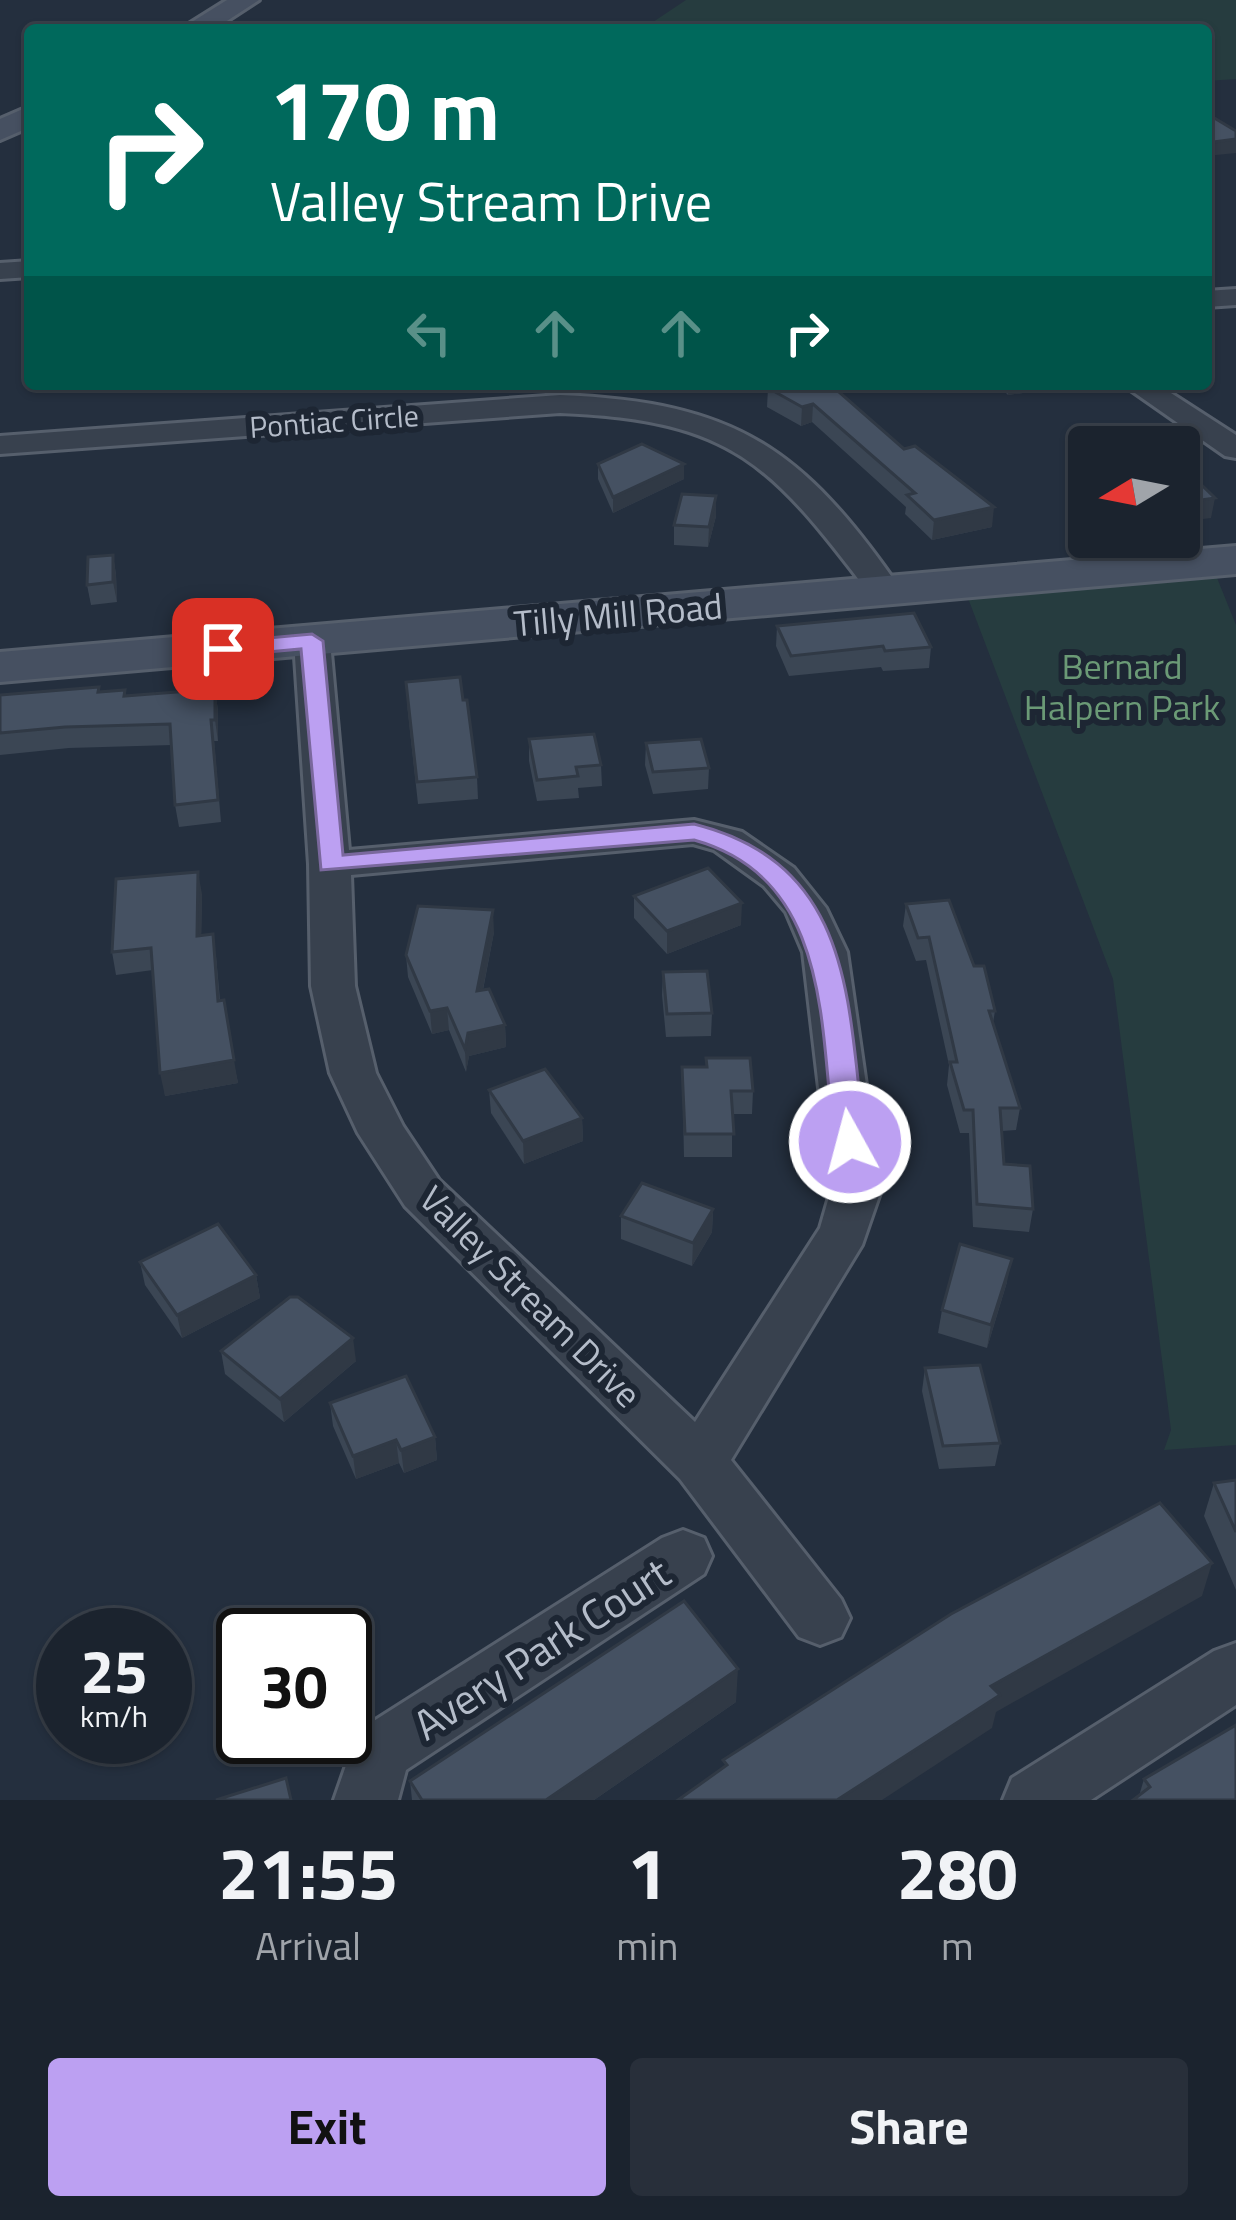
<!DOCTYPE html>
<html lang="en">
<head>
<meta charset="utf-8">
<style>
	body { margin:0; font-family:"Titillium Web",sans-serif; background:#282f3a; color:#f1f3f6; height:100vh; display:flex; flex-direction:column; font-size:45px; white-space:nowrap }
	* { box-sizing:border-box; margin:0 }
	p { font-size:39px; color:#a0a4aa }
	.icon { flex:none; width:66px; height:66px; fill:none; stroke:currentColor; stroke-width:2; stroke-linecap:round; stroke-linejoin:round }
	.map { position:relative; height:1800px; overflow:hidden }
	.details { display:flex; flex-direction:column; background:#1b232e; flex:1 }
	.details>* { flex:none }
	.banner { position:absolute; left:24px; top:24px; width:1188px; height:366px; border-radius:12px; box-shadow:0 3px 9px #0004,0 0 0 3px #39404a; background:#00695c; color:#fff; overflow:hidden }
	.needle { width:78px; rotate:260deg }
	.fabs { position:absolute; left:1068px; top:426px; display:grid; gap:24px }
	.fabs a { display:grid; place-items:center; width:132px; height:132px; border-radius:12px; background:#1b232e; box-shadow:0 3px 9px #0004,0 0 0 3px #39404a; font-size:60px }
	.speed { position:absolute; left:36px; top:1608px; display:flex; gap:24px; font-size:60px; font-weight:700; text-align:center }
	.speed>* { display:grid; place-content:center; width:156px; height:156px; border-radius:50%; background:#1b232e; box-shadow:0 3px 9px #0004,0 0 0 3px #39404a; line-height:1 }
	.speed small { font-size:30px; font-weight:400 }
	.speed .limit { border:6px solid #111; border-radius:18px; background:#fff; color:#111 }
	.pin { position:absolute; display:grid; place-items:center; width:102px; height:102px; color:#fff; margin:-51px; border-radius:24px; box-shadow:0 6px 18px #0006 }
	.me { position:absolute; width:132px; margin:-66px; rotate:353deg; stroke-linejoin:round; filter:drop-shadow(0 0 9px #0008) }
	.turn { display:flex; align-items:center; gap:42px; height:252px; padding:0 48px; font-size:54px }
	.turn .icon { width:156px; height:156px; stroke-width:2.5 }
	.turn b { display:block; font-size:84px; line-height:102px }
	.lanes { display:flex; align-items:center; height:114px; padding:0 48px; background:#0003; justify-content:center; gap:60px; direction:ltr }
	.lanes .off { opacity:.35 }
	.eta { display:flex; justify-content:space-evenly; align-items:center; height:204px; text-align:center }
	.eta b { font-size:72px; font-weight:700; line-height:84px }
	.button { display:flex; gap:24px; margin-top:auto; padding:24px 48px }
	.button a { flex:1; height:138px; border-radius:12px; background:#bca0f2; color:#111; font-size:48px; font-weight:700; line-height:138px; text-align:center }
	.button a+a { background:#282f3a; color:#f1f3f6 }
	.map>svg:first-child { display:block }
	.green { fill:#263c3f }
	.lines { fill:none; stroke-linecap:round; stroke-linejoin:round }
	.street-casing { stroke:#565f6c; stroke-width:6 }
	.secondary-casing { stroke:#565f6c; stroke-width:6 }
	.street { fill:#38414e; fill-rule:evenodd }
	.secondary { fill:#465061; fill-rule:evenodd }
	.wall { fill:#3b4654 }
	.shaded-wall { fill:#303945 }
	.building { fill:#455162; stroke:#303945; stroke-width:3 }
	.route { fill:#bca0f2; stroke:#7a689d; stroke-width:3 }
	.labels { text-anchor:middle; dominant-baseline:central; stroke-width:12; stroke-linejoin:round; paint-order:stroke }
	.far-street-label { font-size:30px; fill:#b4bcc9; stroke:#1d2633 }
	.street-label { font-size:36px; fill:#b4bcc9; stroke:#1d2633 }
	.park-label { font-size:36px; fill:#6b9a76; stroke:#1d2633 }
	.near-street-label { font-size:42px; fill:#b4bcc9; stroke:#1d2633 }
</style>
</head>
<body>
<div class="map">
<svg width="1236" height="1800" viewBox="0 0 1236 1800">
	<rect width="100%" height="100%" fill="#242f3e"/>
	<g class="green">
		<polygon points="686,0 1236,0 1236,79 1206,81 1206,30 641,30"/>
		<polygon points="1211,563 1236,625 1236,1445 1164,1450 1171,1430 1113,979 963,585"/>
	</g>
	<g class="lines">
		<defs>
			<g id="street">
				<polygon points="30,261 30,277 0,279 0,263"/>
				<polygon points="1236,289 1236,305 1206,307 1206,291"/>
				<polygon points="1122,384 1157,384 1236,435 1236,458 1225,456"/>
				<path d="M560,395C735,402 802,447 901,590L896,597H872C771,464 734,420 560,413L0,454V436Z"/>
				<path d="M312,631L325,634L330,642L349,850L694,820L742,832L794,868L826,908L847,952L881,1190L862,1245L731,1460L841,1599L850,1618L841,1637L820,1645L799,1637L680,1479L405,1206L358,1133L330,1073L311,986L309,864L294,642L299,634ZM693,844L714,850L764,886L786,912L803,952L831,1190L820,1228L695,1422L439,1180L403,1126L376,1073L355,986L351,875Z"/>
				<polygon points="683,1530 704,1538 712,1556 704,1574 406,1770 398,1800 334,1800 358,1731 662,1538"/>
				<polygon points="1236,1643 1236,1705 1091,1800 1003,1800 1012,1778 1214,1651"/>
			</g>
			<g id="secondary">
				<polygon points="227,0 259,0 213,30 179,30"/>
				<polygon points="30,106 30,127 0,140 0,119"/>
				<polygon points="1236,546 1236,574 0,682 0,652"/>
			</g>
		</defs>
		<use href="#street" class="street-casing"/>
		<use href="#secondary" class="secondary-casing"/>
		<use href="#street" class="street"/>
		<use href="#secondary" class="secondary"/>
	</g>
	<g class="wall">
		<polygon points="830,384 992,527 932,540 905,514 906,507 812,422 801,426 767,407 768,388"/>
		<polygon points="997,384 1065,384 1065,387 1008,395"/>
		<polygon points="598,464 684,464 684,479 613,513 598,479"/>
		<polygon points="716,516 708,547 674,545 674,525"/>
		<polygon points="113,555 116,575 117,602 91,605 87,585"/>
		<polygon points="777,626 931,647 929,668 883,671 881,667 789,676 776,646"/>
		<polygon points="215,689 218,711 218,741 214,741 221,822 179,827 175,805 172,745 69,748 0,755 0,695 125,690 126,696"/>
		<polygon points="407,703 477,777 478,799 418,804"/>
		<polygon points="529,739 601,765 602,786 578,788 579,798 537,801 529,761"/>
		<polygon points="646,743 709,768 708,789 653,794 645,765"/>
		<polygon points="202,894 201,935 216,956 220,1000 238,1083 165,1096 153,970 116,975 112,952"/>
		<polygon points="634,896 741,925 667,954 634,918"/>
		<polygon points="906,904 974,966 995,1011 993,1023 1020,1108 1016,1130 1002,1131 1004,1164 1033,1209 1029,1232 973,1227 969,1133 960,1133 947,1085 949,1065 926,960 916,961 903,926"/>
		<polygon points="494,932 483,990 505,1025 506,1047 469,1056 466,1072 449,1030 432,1034 408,977 406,955"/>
		<polygon points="663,972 712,1013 711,1036 666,1037 662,995"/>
		<polygon points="682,1067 706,1067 753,1091 752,1114 732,1114 732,1157 684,1157"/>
		<polygon points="489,1090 582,1118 583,1141 524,1164 491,1113"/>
		<polygon points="713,1209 712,1232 692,1266 621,1239 621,1216"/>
		<polygon points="140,1262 256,1275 260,1298 182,1338 145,1285"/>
		<polygon points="1007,1282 987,1348 938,1333 942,1310"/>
		<polygon points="221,1351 356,1361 284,1422 225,1374"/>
		<polygon points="925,1368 1000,1443 995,1466 939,1469 922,1391"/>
		<polygon points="330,1403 435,1437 437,1460 404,1473 399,1463 356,1479 333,1426"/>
		<polygon points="1236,1480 1236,1590 1204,1516 1214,1483"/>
		<polygon points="736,1702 594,1800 412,1800 410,1781"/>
		<polygon points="1236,1725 1139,1796 1144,1779"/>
	</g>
	<g class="shaded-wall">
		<polygon points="1236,139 1236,153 1206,156 1206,143"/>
		<polygon points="1009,384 1065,384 1065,387 1008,395"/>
		<polygon points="813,404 812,422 801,426 802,407"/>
		<polygon points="684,464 684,479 613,513 613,497"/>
		<polygon points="716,496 716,516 708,547 709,527"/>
		<polygon points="1215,498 1211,518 1179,522 1181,503"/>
		<polygon points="994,507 992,527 932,540 934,520"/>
		<polygon points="113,555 116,575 117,602 113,582"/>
		<polygon points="215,689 218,711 218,741 215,720"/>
		<polygon points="198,872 202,894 201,958 197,936"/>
		<polygon points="742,903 741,925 667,954 667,931"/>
		<polygon points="493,910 494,932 478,1014 477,991"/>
		<polygon points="447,1008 449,1030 432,1034 430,1011"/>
		<polygon points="505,1025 506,1047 469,1056 466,1072 465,1049 468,1033"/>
		<polygon points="234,1060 238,1083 165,1096 160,1073"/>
		<polygon points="582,1118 583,1141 524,1164 523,1141"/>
		<polygon points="713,1209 712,1232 692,1266 693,1243"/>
		<polygon points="1012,1259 1007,1282 987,1348 991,1325"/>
		<polygon points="256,1275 260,1298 182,1338 177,1315"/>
		<polygon points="353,1338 356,1361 284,1422 280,1399"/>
		<polygon points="435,1437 437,1460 404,1473 401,1450"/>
		<polygon points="396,1440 399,1463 356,1479 353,1456"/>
		<polygon points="1212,1563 1202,1596 996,1712 992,1728 882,1800 837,1800 991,1686"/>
		<polygon points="738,1669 736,1702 594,1800 546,1800"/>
	</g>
	<g class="building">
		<polygon points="1206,113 1236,131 1236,139 1206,143"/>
		<polygon points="781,384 830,384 904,449 915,446 994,507 934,520 907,495 915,493 813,404 802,407 768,388"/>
		<polygon points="642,444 684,464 613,497 598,464"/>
		<polygon points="1179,463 1215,498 1181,503 1179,500"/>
		<polygon points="682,494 716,496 709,527 674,525"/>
		<polygon points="113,555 113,582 87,585 88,557"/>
		<polygon points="914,613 931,647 885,651 883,646 791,656 777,626"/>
		<polygon points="460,677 463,700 467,700 477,777 417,782 406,682"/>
		<polygon points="99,687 98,692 125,690 124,696 215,689 215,720 211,720 218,800 175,805 170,724 65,727 0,733 0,695"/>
		<polygon points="594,734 601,765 576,767 578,776 537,780 529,739"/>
		<polygon points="701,739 709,768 653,772 646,743"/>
		<polygon points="708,868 742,903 667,931 634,896"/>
		<polygon points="198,872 197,936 213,934 218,1001 224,1000 234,1060 160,1073 151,948 112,952 116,879"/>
		<polygon points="949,900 974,966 984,966 995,1011 989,1011 1020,1108 1000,1108 1004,1164 1030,1166 1033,1209 977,1204 973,1110 964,1110 950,1062 957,1062 929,937 918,938 906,904"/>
		<polygon points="418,906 493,910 477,991 489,989 505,1025 468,1033 465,1049 447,1008 430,1011 406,955"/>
		<polygon points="707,971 712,1013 667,1014 663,972"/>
		<polygon points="706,1058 750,1058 753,1091 731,1091 734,1134 685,1134 682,1067 707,1067"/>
		<polygon points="545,1069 582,1118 523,1141 489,1090"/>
		<polygon points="642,1183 713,1209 693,1243 621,1216"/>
		<polygon points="218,1224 256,1275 177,1315 140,1262"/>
		<polygon points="960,1244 1012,1259 991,1325 942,1310"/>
		<polygon points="290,1297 298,1297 353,1338 280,1399 221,1351"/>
		<polygon points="980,1365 1000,1443 943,1446 925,1368"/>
		<polygon points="406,1376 435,1437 401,1450 396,1440 353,1456 330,1403"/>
		<polygon points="1236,1480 1236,1532 1214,1483"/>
		<polygon points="1160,1503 1212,1563 991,1686 1000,1695 837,1800 678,1800 727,1765 723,1760 951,1614"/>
		<polygon points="684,1601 738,1669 546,1800 422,1800 410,1781"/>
		<polygon points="1236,1725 1236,1800 1133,1800 1150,1787 1144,1779"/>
		<polygon points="286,1778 291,1800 216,1800"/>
	</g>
	<path class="route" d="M312,634L323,641L343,855L694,824C857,865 847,1006 865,1142L861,1150H839L834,1142C820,1027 831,878 694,840L321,870L301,649L223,656L211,649L223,642Z"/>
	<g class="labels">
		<g class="far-street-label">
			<text transform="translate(334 421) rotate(-4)">Pontiac Circle</text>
		</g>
		<g class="street-label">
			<text transform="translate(618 614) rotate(-5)">Tilly Mill Road</text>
			<text transform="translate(531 1296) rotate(45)">Valley Stream Drive</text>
		</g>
		<g class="park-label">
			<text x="1122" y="665">Bernard<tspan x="1122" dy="41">Halpern Park</tspan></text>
		</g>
		<g class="near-street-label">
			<text transform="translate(541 1648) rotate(-33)">Avery Park Court</text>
		</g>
	</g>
</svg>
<div class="fabs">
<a><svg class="needle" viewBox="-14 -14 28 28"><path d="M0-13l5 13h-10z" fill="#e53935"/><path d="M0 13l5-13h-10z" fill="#a0a4aa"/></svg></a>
</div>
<div class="speed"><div>25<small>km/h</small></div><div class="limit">30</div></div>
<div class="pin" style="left:223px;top:649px;background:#d93025"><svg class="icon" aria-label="arrive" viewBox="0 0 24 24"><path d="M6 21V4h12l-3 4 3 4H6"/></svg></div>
<svg class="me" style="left:850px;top:1142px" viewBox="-20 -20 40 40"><circle r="17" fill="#bca0f2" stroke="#fff" stroke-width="3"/><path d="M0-11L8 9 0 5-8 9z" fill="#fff"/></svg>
<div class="banner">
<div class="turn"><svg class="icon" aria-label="right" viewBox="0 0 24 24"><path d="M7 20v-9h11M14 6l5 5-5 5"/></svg><div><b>170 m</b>Valley Stream Drive</div></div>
<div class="lanes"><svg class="icon off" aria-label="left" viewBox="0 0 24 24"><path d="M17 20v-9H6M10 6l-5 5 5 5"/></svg><svg class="icon off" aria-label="ahead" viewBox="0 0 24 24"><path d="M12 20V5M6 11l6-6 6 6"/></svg><svg class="icon off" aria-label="ahead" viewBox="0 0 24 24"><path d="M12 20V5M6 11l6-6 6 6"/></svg><svg class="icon" aria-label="right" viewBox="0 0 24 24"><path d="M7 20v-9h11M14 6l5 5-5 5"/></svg></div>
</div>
</div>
<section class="details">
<div class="eta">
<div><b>21:55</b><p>Arrival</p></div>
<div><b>1</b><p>min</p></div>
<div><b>280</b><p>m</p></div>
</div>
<div class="button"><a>Exit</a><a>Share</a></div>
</section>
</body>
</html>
